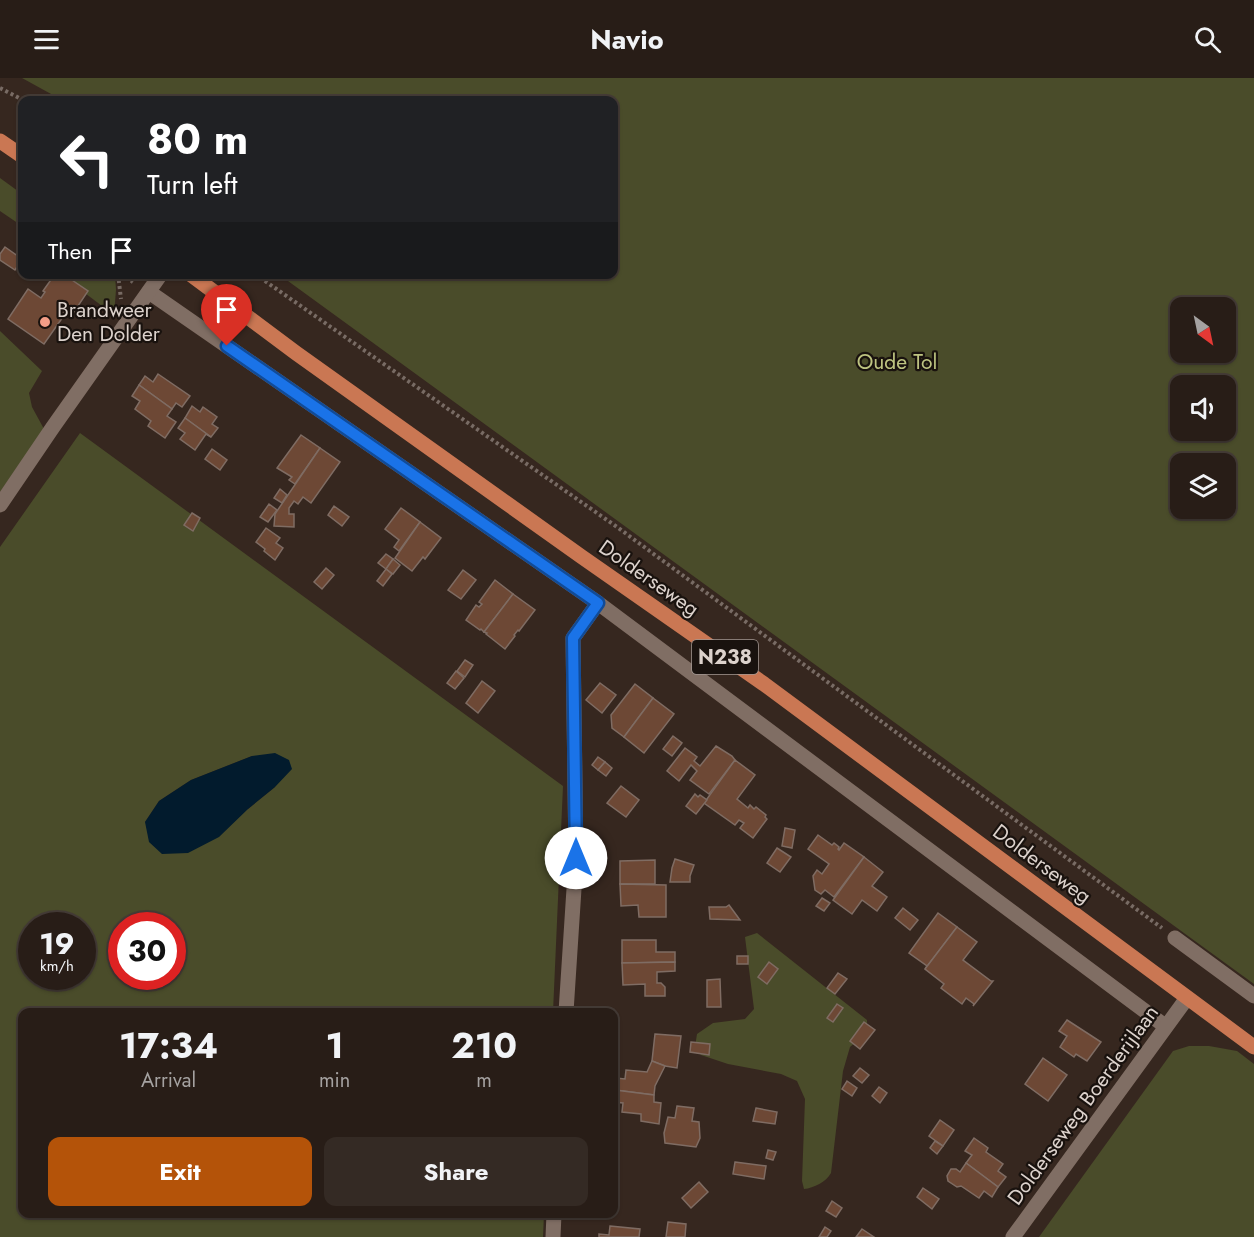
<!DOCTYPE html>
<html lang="en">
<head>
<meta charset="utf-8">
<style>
	body { margin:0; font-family:Jost,sans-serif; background:#342a24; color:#f1f3f6; height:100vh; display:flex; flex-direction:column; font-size:22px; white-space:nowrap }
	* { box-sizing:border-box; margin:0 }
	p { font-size:20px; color:#a5a2a1 }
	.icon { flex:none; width:33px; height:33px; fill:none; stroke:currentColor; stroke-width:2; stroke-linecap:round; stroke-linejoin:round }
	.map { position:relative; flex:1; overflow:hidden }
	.details { position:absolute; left:18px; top:930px; width:600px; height:210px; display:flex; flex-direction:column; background:#281d17; border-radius:12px; box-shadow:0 2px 4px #0004,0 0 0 2px #443b36 }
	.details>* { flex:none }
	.banner { position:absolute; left:18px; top:18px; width:600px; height:183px; border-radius:12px; box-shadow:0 2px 4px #0004,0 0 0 2px #443b36; background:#202124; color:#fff; overflow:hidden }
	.needle { width:39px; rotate:147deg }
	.tools { position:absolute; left:1170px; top:219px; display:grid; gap:12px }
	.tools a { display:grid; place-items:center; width:66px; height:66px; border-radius:12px; background:#281d17; box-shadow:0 2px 4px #0004,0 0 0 2px #443b36; font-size:30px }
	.speed { position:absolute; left:18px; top:834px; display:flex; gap:12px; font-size:30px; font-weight:700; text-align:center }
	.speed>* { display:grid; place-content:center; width:78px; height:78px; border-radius:50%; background:#281d17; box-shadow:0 2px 4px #0004,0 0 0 2px #443b36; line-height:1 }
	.speed small { font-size:15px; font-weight:400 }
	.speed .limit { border:9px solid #d22; background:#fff; color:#111 }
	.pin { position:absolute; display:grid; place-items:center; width:51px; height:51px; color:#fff; margin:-62px -26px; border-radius:50% 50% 50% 0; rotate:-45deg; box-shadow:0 0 6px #0007 }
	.pin .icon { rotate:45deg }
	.me { position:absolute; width:66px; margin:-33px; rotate:0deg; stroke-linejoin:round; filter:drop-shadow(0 0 4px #0008) }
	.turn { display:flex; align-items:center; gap:21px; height:126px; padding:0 30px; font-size:27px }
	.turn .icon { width:78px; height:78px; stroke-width:2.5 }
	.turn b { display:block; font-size:42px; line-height:51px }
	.then { display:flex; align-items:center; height:57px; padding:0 30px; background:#0003; gap:12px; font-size:22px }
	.eta { display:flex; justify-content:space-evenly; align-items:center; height:102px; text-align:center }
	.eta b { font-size:36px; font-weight:700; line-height:42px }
	.button { display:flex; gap:12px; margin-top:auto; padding:12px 30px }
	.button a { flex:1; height:69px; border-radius:12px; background:#b45309; color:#fff; font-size:24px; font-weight:700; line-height:69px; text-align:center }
	.button a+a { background:#342a24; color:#f1f3f6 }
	header { display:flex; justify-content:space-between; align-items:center; height:78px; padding:0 30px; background:#281d17; font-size:27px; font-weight:700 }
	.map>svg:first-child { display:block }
	.green { fill:#4a4c2a; fill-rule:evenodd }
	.water { fill:#021b2d }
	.building { fill:#6d4835; stroke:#7f6c63; stroke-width:1.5 }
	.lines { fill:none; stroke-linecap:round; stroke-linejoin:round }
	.path { stroke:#786b64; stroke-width:4; stroke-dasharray:3 3; stroke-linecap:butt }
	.minor { stroke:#806e64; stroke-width:15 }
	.major { stroke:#ca7753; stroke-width:15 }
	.route-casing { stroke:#114b97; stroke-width:15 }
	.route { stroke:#1a73e8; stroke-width:10 }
	.poi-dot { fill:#f49e87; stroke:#19120e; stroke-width:2 }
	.labels { text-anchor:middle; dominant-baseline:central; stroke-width:4.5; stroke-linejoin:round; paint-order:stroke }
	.shield { fill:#19120e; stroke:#a29893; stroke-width:1.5 }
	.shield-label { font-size:20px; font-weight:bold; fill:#dcd2cc }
	.poi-label { font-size:21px; fill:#dcd2cc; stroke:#19120e; text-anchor:start }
	.park-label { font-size:21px; fill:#bec481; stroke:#19120e }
	.street-label { font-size:21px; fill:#dcd2cc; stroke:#19120e }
</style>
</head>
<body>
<header><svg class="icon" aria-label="menu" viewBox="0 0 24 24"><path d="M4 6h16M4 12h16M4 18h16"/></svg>Navio<svg class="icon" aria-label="search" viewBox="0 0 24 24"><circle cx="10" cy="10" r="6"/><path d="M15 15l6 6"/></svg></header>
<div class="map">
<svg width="1254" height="1159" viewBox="0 0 1254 1159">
	<rect width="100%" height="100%" fill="#36271f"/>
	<g class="green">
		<path d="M22,0H1254V906L288,203L281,197L614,196V22H62ZM1180,230H1226V274H1180ZM1180,308H1226V352H1180ZM1180,386H1226V430H1180Z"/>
		<polygon points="0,100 22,116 22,148 0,133"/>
		<polygon points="61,197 115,197 116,212 114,237"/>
		<polygon points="0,253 42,293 29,315 32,329 44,351 0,414"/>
		<path d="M80,355L563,708L553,934H22V1136H544L543,1159H0V469ZM252,678L275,709L248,731L145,744L159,723L191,702ZM32,848H82V898H32ZM122,848H172V898H122Z"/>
		<path d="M757,855L867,942V954L850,969L843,993L831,1095C826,1104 814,1110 804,1111L802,1103L805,1021L797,1003L781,996L728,986L701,977L695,969L697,956L713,945L745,941L754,931L745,859Z"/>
		<polygon points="1189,968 1209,968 1237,973 1254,986 1254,1159 1039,1159 1173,973"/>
	</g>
	<polygon class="water" points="275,675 289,682 292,691 275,709 248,731 219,759 188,775 162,776 149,764 145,744 159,723 191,702 252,678"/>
	<g class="building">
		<polygon points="5,169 22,181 15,192 0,182 0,176"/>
		<polygon points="55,196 71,196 69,200 88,213 74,234 67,229 63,235 65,236 44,266 8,241 28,211 41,220 45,214 43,213"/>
		<polygon points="158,296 190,318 182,329 176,325 172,331 139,307 145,298 153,304"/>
		<polygon points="139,307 172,331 167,338 176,344 165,360 148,348 151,343 135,331 140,323 132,318"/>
		<polygon points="192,328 200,334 203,329 217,339 212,346 218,350 211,359 185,340"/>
		<polygon points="185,340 211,359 206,356 195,372 180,361 185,355 178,350"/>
		<polygon points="301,357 320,370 295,406 289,402 292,399 277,390"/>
		<polygon points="320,370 340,384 311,425 303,419 298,426 294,423 289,430 289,436 294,436 294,449 274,448 275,436"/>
		<polygon points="212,371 227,382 220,392 205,381"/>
		<polygon points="280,411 287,417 282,425 274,420"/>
		<polygon points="269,426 277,432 268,444 260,439"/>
		<polygon points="334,428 349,439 342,448 328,437"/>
		<polygon points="401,430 420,444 399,473 394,469 399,462 385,451"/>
		<polygon points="192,435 200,440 193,453 184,447"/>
		<polygon points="420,444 441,460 425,481 423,479 412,493 395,480"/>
		<polygon points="266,450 280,460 276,465 283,470 275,482 264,473 265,471 256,464"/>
		<polygon points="386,476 393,481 386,491 378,485"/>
		<polygon points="393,481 400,487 393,496 386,491"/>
		<polygon points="326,490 334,497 322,511 314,504"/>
		<polygon points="386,491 392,496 383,508 377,503"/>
		<polygon points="463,492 476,502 461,521 448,512"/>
		<polygon points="495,502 513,516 484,554 481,551 480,552 466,542 476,527 479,529 482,526 479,524"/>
		<polygon points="513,516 535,532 519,553 518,552 514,557 515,558 505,571 486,556 487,555 484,554"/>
		<polygon points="465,582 473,587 465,599 457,593"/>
		<polygon points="456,593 464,600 455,611 447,605"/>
		<polygon points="482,603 495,613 478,635 466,625"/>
		<polygon points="600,605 616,617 602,635 586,622"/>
		<polygon points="635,606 653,620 624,659 612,650 611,637"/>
		<polygon points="653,620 674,636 644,675 624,659"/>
		<polygon points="673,658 682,665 672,678 663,671"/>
		<polygon points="716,668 732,678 735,682 709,716 690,702 697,693 691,687 679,703 667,693 685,670 697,679 694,683 700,688"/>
		<polygon points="598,679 605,684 598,692 592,687"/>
		<polygon points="735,682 755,697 737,721 748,730 750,727 754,731 756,729 766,737 765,739 767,741 753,760 740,750 744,745 739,742 735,747 704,725"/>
		<polygon points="605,684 612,690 606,698 598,692"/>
		<polygon points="621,708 639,722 626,739 607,725"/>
		<polygon points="695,716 698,719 700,717 707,722 696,736 686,728"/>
		<polygon points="785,750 795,752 792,770 782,768"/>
		<polygon points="818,757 832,767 834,765 839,769 838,771 839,772 844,765 864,779 834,819 825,812 821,816 815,812 813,798 817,792 822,796 829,786 808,771"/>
		<polygon points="777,770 791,779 780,794 767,785"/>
		<polygon points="864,779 883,794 872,808 887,819 877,833 862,822 852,836 833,822"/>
		<polygon points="675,781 694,787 690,798 690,804 670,804 672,790"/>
		<polygon points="655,782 655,806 620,806 620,783"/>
		<polygon points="620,806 666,807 666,839 639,839 638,827 621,828"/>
		<polygon points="822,820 830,825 824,833 816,828"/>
		<polygon points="729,827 740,842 710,841 709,829 726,829"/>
		<polygon points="903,830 918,842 910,852 895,840"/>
		<polygon points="938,835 957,849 925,891 927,888 909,875"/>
		<polygon points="957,849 977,864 963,882 991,903 993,903 973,928 974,926 966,920 962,926 941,910 944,906 925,891"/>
		<polygon points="622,862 656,862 656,874 675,874 675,884 622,885"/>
		<rect x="737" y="878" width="11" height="8"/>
		<polygon points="675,884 675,893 657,894 657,905 661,905 665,909 665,918 645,918 645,906 623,907 622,885"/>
		<polygon points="769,884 778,891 767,906 758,899"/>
		<polygon points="838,895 847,901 835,916 827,910"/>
		<polygon points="720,901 721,929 707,929 707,902"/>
		<polygon points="837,926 843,930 833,944 827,940"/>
		<polygon points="1067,942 1101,964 1087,983 1076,976 1074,979 1060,969 1067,958 1059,953"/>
		<polygon points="864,944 875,952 860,971 850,963"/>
		<polygon points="655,956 681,958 677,990 665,988 652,983"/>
		<polygon points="691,964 710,966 709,977 690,974"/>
		<polygon points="1043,980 1067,997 1048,1023 1025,1006"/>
		<polygon points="652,983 665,988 655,1008 654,1017 615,1012 616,1000 625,1001 626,992 647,994"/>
		<polygon points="860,990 869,997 862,1005 853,998"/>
		<polygon points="847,1003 857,1010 852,1018 842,1011"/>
		<polygon points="879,1009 887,1015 880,1025 872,1018"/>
		<polygon points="615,1012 654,1017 654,1024 661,1025 659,1046 641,1043 641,1036 622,1034 623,1025 614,1024"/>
		<polygon points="677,1028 694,1030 692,1043 699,1044 700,1060 696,1069 665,1065 664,1055 668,1039 675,1040"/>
		<polygon points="756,1030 777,1034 775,1046 753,1043"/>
		<polygon points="940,1042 954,1052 943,1068 929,1058"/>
		<polygon points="974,1060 988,1070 986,1074 1003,1086 998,1093 1006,1099 998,1109 966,1085 972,1077 965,1073"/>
		<polygon points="935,1063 943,1068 937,1076 930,1070"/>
		<polygon points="768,1072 776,1074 773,1082 766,1080"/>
		<polygon points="735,1084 766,1088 764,1101 733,1096"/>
		<polygon points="966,1085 998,1109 992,1119 984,1113 979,1120 961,1108 957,1109 948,1103 947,1098 951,1091 956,1091 960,1094"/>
		<polygon points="699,1104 708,1114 691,1130 682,1120"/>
		<polygon points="923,1110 939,1121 932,1131 917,1119"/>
		<polygon points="832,1123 842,1130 836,1139 826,1133"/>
		<polygon points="668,1144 686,1146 685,1159 666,1159"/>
		<polygon points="610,1148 640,1151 639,1159 599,1159 599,1156 609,1157"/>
		<polygon points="825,1149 831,1153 827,1159 819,1159"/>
		<polygon points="862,1151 874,1159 856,1159"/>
	</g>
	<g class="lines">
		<g class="path">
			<polyline points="0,10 23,22"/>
			<polyline points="118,196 121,221"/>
			<polyline points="121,196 133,204"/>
			<polyline points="255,196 617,449 1162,850"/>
		</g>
		<g class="minor">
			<polyline points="149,214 598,525 1165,948"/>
			<polyline points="0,427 53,349 161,196"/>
			<polyline points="1175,860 1254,918"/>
			<polyline points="566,934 576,780 573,560 598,525"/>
			<polyline points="553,1159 554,1136"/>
			<polyline points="1013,1159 1187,920"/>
		</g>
		<g class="major">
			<polyline points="0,63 22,78"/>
			<polyline points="190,196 296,275 582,479 764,606 1254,969"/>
		</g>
	</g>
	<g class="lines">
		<defs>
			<polyline id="route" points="227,268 598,525 573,560 576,780"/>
		</defs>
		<use href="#route" class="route-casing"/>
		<use href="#route" class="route"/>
	</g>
	<circle class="poi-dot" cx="45" cy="244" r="6"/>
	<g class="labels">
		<rect class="shield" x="692" y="562" width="66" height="34" rx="4.5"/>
		<g class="shield-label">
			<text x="725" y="579">N238</text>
		</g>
		<g class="poi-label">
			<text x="57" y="232">Brandweer<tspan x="57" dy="24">Den Dolder</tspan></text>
		</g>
		<g class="park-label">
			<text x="897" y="284">Oude Tol</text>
		</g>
		<g class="street-label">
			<text transform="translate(649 500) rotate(35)">Dolderseweg</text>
			<text transform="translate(1042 786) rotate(37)">Dolderseweg</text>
			<text transform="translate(1083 1027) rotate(-54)">Dolderseweg Boerderijlaan</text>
		</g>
	</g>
</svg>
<div class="tools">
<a><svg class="needle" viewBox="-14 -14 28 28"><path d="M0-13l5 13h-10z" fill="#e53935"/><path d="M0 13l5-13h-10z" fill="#a5a2a1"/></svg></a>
<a><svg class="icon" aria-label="sound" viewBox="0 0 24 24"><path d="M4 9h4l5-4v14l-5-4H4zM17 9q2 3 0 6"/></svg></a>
<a><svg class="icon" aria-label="layers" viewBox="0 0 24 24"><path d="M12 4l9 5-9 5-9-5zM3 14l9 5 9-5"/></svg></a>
</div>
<div class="speed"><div>19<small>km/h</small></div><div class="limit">30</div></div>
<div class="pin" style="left:227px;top:268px;background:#d93025"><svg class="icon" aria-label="arrive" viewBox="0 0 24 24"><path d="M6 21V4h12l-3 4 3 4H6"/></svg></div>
<svg class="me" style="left:576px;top:780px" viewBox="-20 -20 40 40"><circle r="19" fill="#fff"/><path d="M0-13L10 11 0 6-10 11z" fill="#1a73e8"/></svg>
<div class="banner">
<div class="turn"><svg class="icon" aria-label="left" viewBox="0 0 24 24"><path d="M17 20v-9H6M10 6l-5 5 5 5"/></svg><div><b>80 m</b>Turn left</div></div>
<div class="then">Then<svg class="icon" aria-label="arrive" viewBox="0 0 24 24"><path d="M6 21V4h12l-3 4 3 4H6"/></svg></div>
</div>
<section class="details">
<div class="eta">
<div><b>17:34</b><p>Arrival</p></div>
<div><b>1</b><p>min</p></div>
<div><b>210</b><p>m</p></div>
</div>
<div class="button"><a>Exit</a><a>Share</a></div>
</section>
</div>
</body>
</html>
